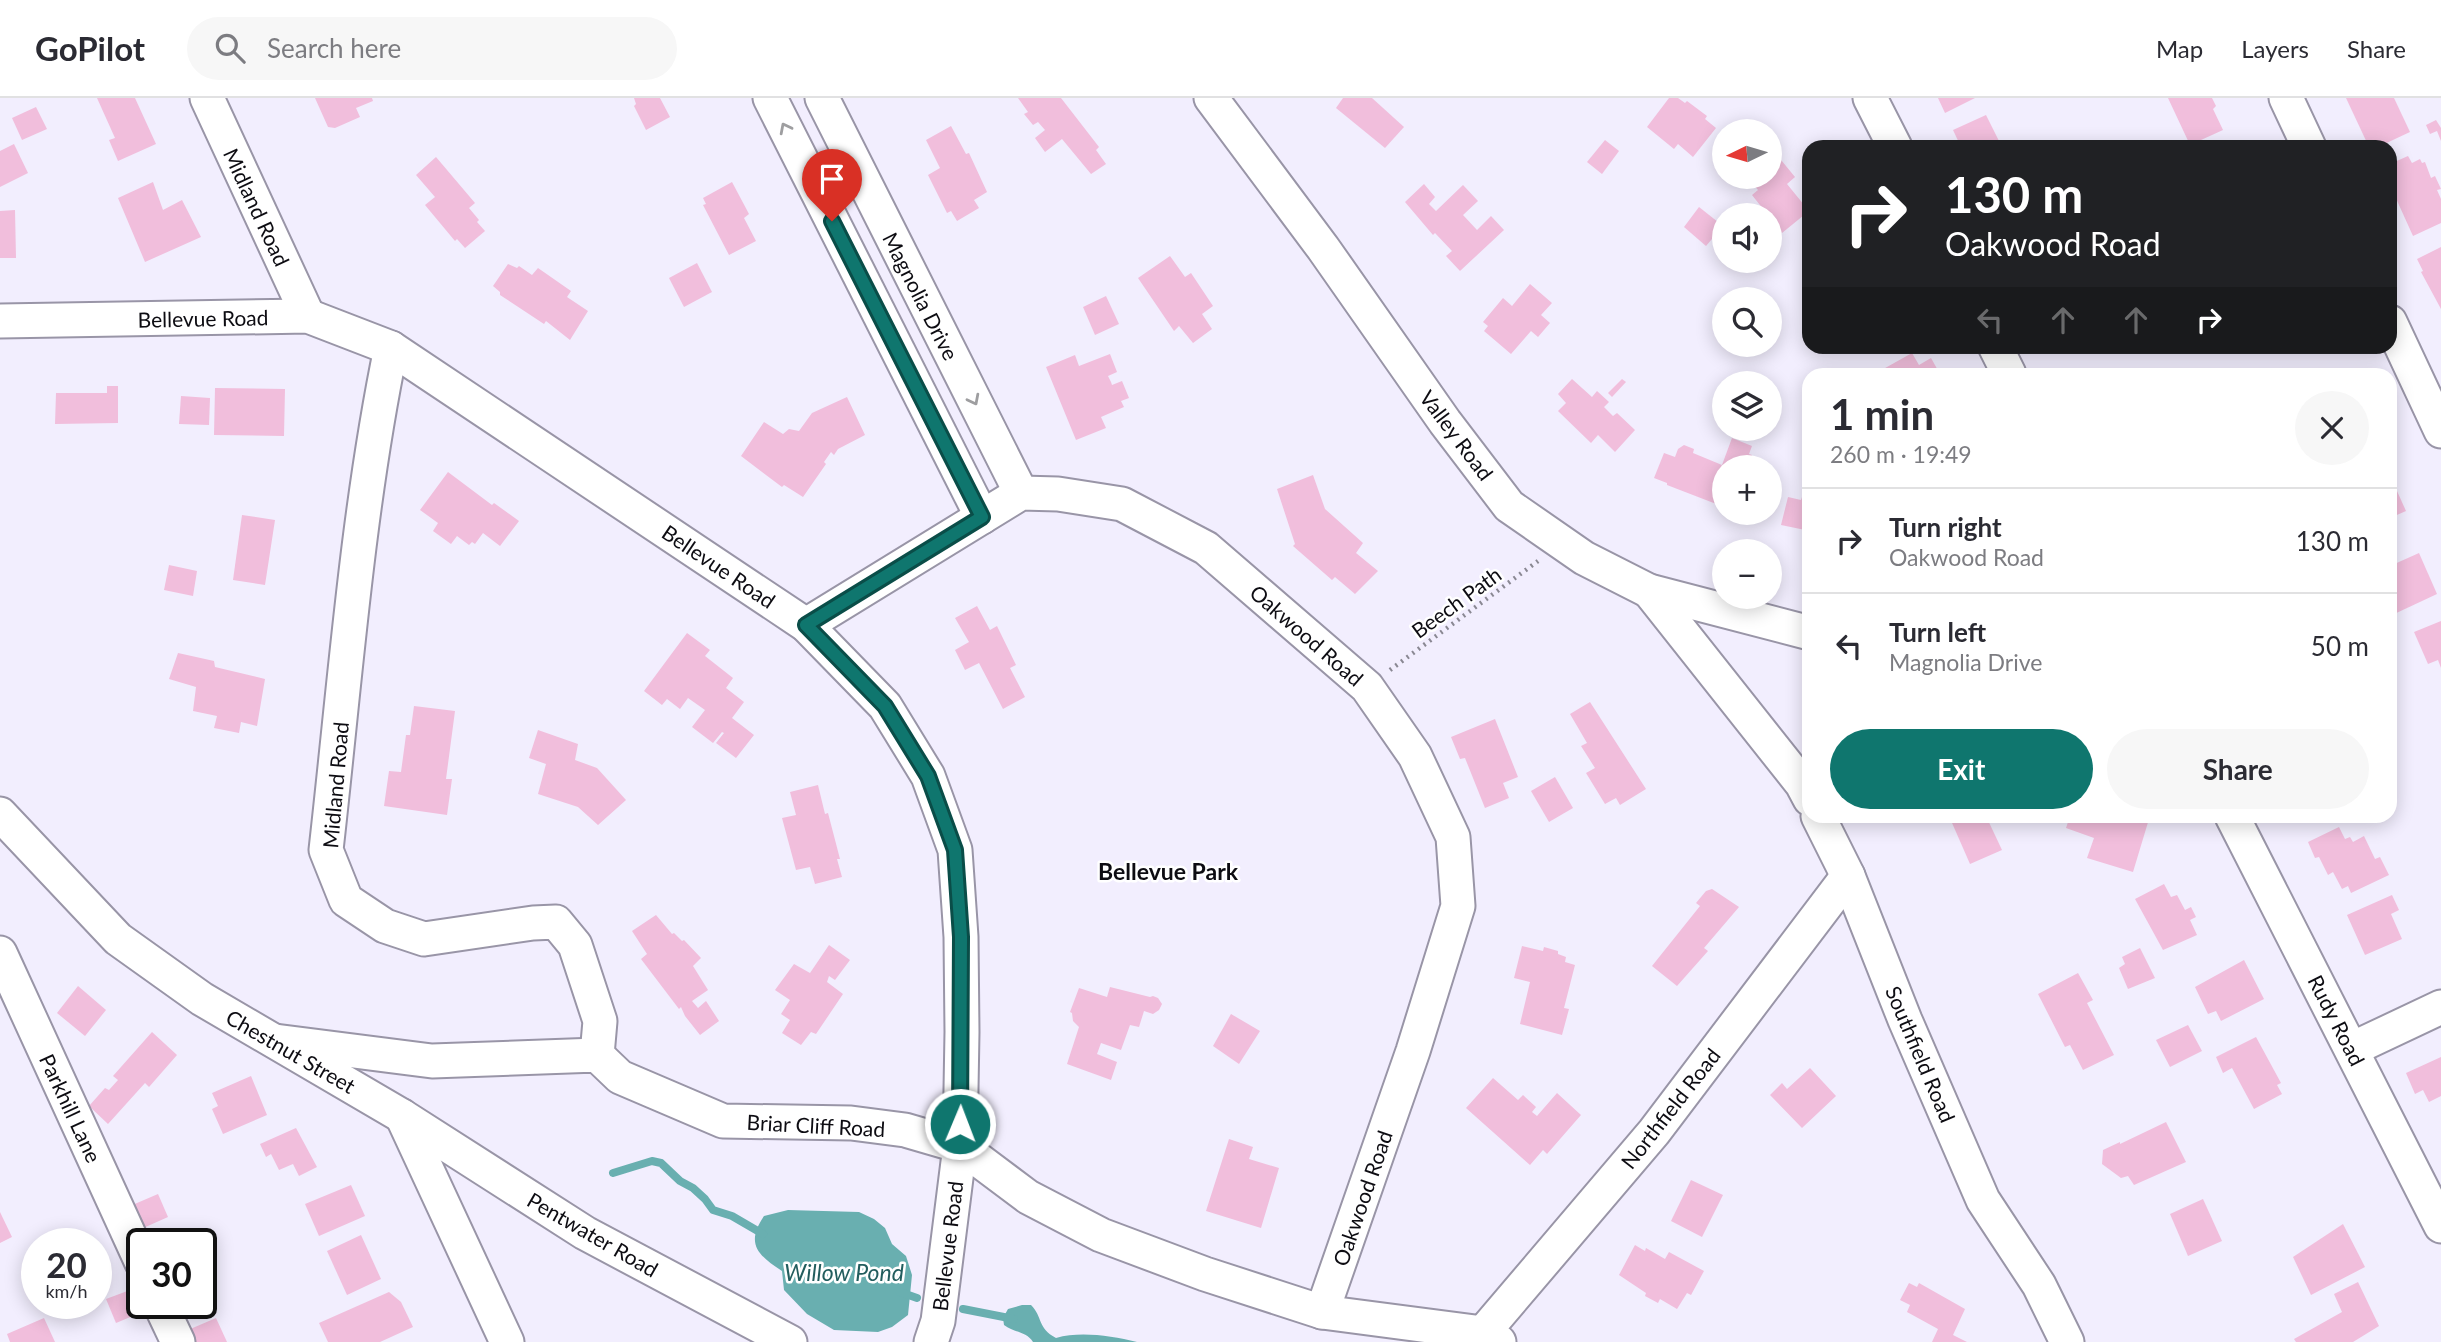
<!DOCTYPE html>
<html lang="en">
<head>
<meta charset="utf-8">
<style>
	body { margin:0; font-family:Lato,sans-serif; background:#f7f7f7; color:#2b2b33; height:100vh; display:flex; flex-direction:column; font-size:26px; white-space:nowrap }
	* { box-sizing:border-box; margin:0 }
	p { font-size:23px; color:#7c7c81 }
	.icon { flex:none; width:38px; height:38px; fill:none; stroke:currentColor; stroke-width:2; stroke-linecap:round; stroke-linejoin:round }
	.map { position:relative; flex:1; overflow:hidden }
	.sheet { position:absolute; left:1802px; top:270px; width:595px; height:455px; display:flex; flex-direction:column; background:#fff; border-radius:21px; box-shadow:0 4px 18px #0003 }
	.sheet>* { flex:none }
	.guide { position:absolute; left:1802px; top:42px; width:595px; height:214px; border-radius:21px; box-shadow:0 4px 18px #0003; background:#202124; color:#fff; overflow:hidden }
	.needle { width:46px; rotate:265deg }
	.buttons { position:absolute; left:1712px; top:21px; display:grid; gap:14px }
	.buttons a { display:grid; place-items:center; width:70px; height:70px; border-radius:50%; background:#fff; box-shadow:0 4px 18px #0003; font-size:35px }
	.speed { position:absolute; left:21px; top:1130px; display:flex; gap:14px; font-size:35px; font-weight:700; text-align:center }
	.speed>* { display:grid; place-content:center; width:91px; height:91px; border-radius:50%; background:#fff; box-shadow:0 4px 18px #0003; line-height:1 }
	.speed small { font-size:18px; font-weight:400 }
	.speed .limit { border:4px solid #111; border-radius:10px; background:#fff; color:#111 }
	.pin { position:absolute; display:grid; place-items:center; width:60px; height:60px; color:#fff; margin:-72px -30px; border-radius:50% 50% 50% 0; rotate:-45deg; box-shadow:0 0 7px #0007 }
	.pin .icon { rotate:45deg }
	.me { position:absolute; width:77px; margin:-38px; rotate:1deg; stroke-linejoin:round; filter:drop-shadow(0 0 5px #0008) }
	.turn { display:flex; align-items:center; gap:24px; height:147px; padding:0 28px; font-size:32px }
	.turn .icon { width:91px; height:91px; stroke-width:2.5 }
	.turn b { display:block; font-size:49px; line-height:60px }
	.lanes { display:flex; align-items:center; height:66px; padding:0 28px; background:#0003; justify-content:center; gap:35px; direction:ltr }
	.lanes .off { opacity:.35 }
	.round { display:grid; place-items:center; flex:none; width:74px; height:74px; border-radius:37px; background:#f7f7f7 }
	.summary { display:flex; align-items:center; justify-content:space-between; height:119px; padding:0 28px }
	h1 { font-size:42px; font-weight:700; line-height:52px }
	.action { display:flex; gap:14px; margin-top:auto; padding:14px 28px }
	.action a { flex:1; height:80px; border-radius:42px; background:#0f766e; color:#fff; font-size:28px; font-weight:700; line-height:80px; text-align:center }
	.action a+a { background:#f7f7f7; color:#2b2b33 }
	ul { padding:0; list-style:none }
	li { display:flex; align-items:center; gap:21px; height:105px; padding:0 28px; border-top:2px solid #e1e1e2 }
	li div { flex:1 }
	li b { display:block; font-size:26px }
	li em { font-style:normal }
	header { display:flex; align-items:center; gap:42px; box-sizing:border-box; height:98px; padding:0 35px; background:#fff; border-bottom:2px solid #e1e1e2 }
	header strong { font-size:33px }
	nav { display:flex; gap:38px; margin-inline-start:auto; font-size:24px }
	.search { width:490px; height:63px; background:#f7f7f7; display:flex; align-items:center; gap:18px; box-sizing:border-box; padding:0 24px; border-radius:38px; color:#7c7c81; font-size:26px }
	.map>svg:first-child { display:block }
	.water { fill:#69afb0 }
	.lines { fill:none; stroke-linecap:round; stroke-linejoin:round }
	.stream { stroke:#69afb0; stroke-width:8 }
	.building { fill:#f1bedc }
	.minor-casing { stroke:#9995a7; stroke-width:37 }
	.path { stroke:#8a8893; stroke-width:4.5; stroke-dasharray:2 5; stroke-linecap:butt }
	.minor { stroke:#fff; stroke-width:33 }
	.oneway { stroke:#9e9ea0 }
	.route-casing { stroke:#0a4d48; stroke-width:18 }
	.route { stroke:#0f766e; stroke-width:12 }
	.labels { text-anchor:middle; dominant-baseline:central; stroke-width:5; stroke-linejoin:round; paint-order:stroke }
	.street-label { font-size:21px; fill:#0d0c12; stroke:#fff }
	.neighbourhood-label { font-size:23px; font-weight:bold; fill:#0d0c12; stroke:#fff }
	.water-label { font-size:23px; font-style:italic; fill:#225d5e; stroke:#fff }
</style>
</head>
<body>
<header>
<strong>GoPilot</strong>
<div class="search"><svg class="icon" aria-label="search" viewBox="0 0 24 24"><circle cx="10" cy="10" r="6"/><path d="M15 15l6 6"/></svg>Search here</div>
<nav><a>Map</a><a>Layers</a><a>Share</a></nav>
</header>
<div class="map">
<svg width="2441" height="1244" viewBox="0 0 2441 1244">
	<rect width="100%" height="100%" fill="#f2eefe"/>
	<g class="water">
		<path d="M788,1112L859,1114L874,1121L885,1130L892,1146L906,1158L912,1177L908,1217L892,1229L878,1234L834,1232L807,1216L784,1192L782,1173C758,1157 745,1146 764,1118Z"/>
		<path d="M1022,1207H1031C1043,1219 1037,1230 1056,1240C1081,1233 1111,1238 1137,1244H1033C1026,1233 1014,1235 1004,1227L1003,1220L1008,1211Z"/>
	</g>
	<g class="lines">
		<g class="stream">
			<polyline points="613,1075 652,1063 661,1065 680,1083 693,1090 705,1101 713,1112 732,1118 763,1136"/>
			<polyline points="900,1194 917,1200"/>
			<polyline points="963,1211 1014,1221"/>
		</g>
	</g>
	<g class="building">
		<polygon points="97,0 135,0 156,46 118,63 109,42 115,40"/>
		<polygon points="315,0 372,0 373,3 356,10 360,19 335,30 328,29"/>
		<polygon points="634,0 660,0 670,19 646,32 634,8 636,6"/>
		<polygon points="1018,0 1061,0 1099,49 1096,52 1106,66 1091,76 1062,41 1045,54 1035,40 1045,32 1038,24 1033,27 1024,16 1028,14"/>
		<polygon points="1343,0 1372,0 1404,29 1385,50 1336,10"/>
		<polygon points="1669,0 1678,0 1685,5 1687,3 1707,18 1705,21 1716,30 1693,59 1678,46 1674,51 1647,29"/>
		<polygon points="1938,0 1975,0 1945,15"/>
		<polygon points="2168,0 2212,0 2216,8 2213,11 2223,32 2190,47"/>
		<polygon points="2346,0 2394,0 2410,34 2378,49 2369,49"/>
		<polygon points="36,9 47,31 22,42 12,20"/>
		<polygon points="1986,17 2002,49 1961,49 1953,32"/>
		<polygon points="2436,22 2441,30 2441,43 2437,33 2430,36 2426,27"/>
		<polygon points="951,28 966,56 969,55 987,94 974,102 979,110 957,123 951,113 947,115 928,77 940,70 926,42"/>
		<polygon points="1605,42 1619,53 1602,76 1587,64"/>
		<polygon points="14,46 28,75 0,89 0,53"/>
		<polygon points="1772,51 1795,79 1787,86 1809,113 1782,135 1752,97 1758,92 1747,79 1769,79 1769,53"/>
		<polygon points="2408,58 2412,65 2420,61 2422,65 2425,64 2431,80 2435,78 2441,91 2437,92 2441,101 2441,125 2413,138 2394,96 2390,98 2390,66"/>
		<polygon points="436,59 475,105 469,110 479,122 477,124 485,133 465,150 457,141 455,143 425,107 435,99 416,77"/>
		<polygon points="153,84 163,112 182,102 201,139 145,164 118,100"/>
		<polygon points="732,84 749,116 744,120 756,143 729,157 703,107 706,106 703,100"/>
		<polygon points="1424,86 1435,99 1429,106 1436,113 1463,87 1478,103 1463,117 1477,132 1491,118 1504,132 1460,173 1446,158 1452,153 1435,135 1433,137 1405,104"/>
		<polygon points="1699,109 1723,128 1706,148 1684,129"/>
		<polygon points="15,112 16,160 0,160 0,113"/>
		<polygon points="2441,149 2441,211 2421,174 2423,173 2417,161"/>
		<polygon points="1170,158 1185,179 1191,175 1213,208 1202,216 1212,231 1193,245 1179,228 1174,233 1138,180"/>
		<polygon points="697,165 712,194 684,209 669,180"/>
		<polygon points="508,166 517,170 519,168 532,177 538,170 571,193 567,199 588,213 570,242 546,223 544,226 500,197 500,194 493,188"/>
		<polygon points="1530,186 1552,205 1541,217 1550,225 1538,239 1531,233 1511,256 1484,233 1488,228 1483,224 1503,200 1512,208"/>
		<polygon points="1106,198 1119,226 1095,237 1083,209"/>
		<polygon points="1912,255 1919,267 1931,260 1940,276 1879,276 1878,274"/>
		<polygon points="1110,256 1117,274 1108,278 1111,284 1112,287 1122,283 1129,300 1121,303 1124,309 1101,319 1106,330 1076,342 1046,269 1075,257 1079,268"/>
		<polygon points="1572,281 1592,299 1597,293 1609,304 1604,309 1613,318 1617,315 1635,332 1615,354 1598,337 1591,345 1558,313 1566,305 1558,296"/>
		<polygon points="1622,281 1626,284 1612,299 1608,295"/>
		<polygon points="107,288 118,288 118,325 55,326 56,295 107,295"/>
		<polygon points="215,290 285,291 284,338 214,337"/>
		<polygon points="181,298 210,300 209,327 179,326"/>
		<polygon points="847,299 865,337 838,351 834,357 831,354 824,364 826,366 803,399 784,387 782,389 741,358 764,324 783,336 789,331 799,333 812,315"/>
		<polygon points="1732,340 1752,348 1749,356 1752,357 1747,369 1724,369 1724,409 1667,387 1667,385 1654,380 1664,355 1675,359 1678,351 1684,347 1694,351 1693,355 1722,367"/>
		<polygon points="448,374 492,407 494,405 519,423 500,448 483,435 475,446 472,444 469,447 457,438 451,446 433,433 438,425 420,412"/>
		<polygon points="1313,377 1325,411 1363,445 1356,455 1378,473 1355,496 1335,479 1332,482 1293,448 1295,446 1277,391"/>
		<polygon points="2390,387 2394,394 2397,393 2406,413 2390,420"/>
		<polygon points="1788,399 1801,402 1802,399 1810,400 1810,433 1781,427"/>
		<polygon points="242,417 275,422 265,487 233,482"/>
		<polygon points="2419,455 2437,496 2390,518 2390,468"/>
		<polygon points="169,467 197,473 193,498 164,492"/>
		<polygon points="977,508 990,532 997,528 1016,567 1010,570 1025,599 1003,611 979,565 965,572 955,552 969,544 955,520"/>
		<polygon points="2441,523 2441,570 2438,562 2428,566 2414,534"/>
		<polygon points="687,535 710,552 705,558 733,580 726,590 744,604 732,620 754,637 736,660 716,645 724,635 722,634 713,645 692,629 705,612 688,600 680,611 667,601 662,607 644,593"/>
		<polygon points="178,555 214,563 215,569 265,581 257,628 241,624 239,635 214,630 217,618 193,613 196,589 169,581"/>
		<polygon points="1590,604 1646,691 1620,707 1616,700 1605,706 1586,675 1595,670 1581,648 1587,645 1570,616"/>
		<polygon points="414,608 455,613 446,681 452,681 447,717 384,708 389,673 401,674 406,637 410,637"/>
		<polygon points="1495,621 1518,679 1503,685 1509,700 1485,710 1465,660 1460,661 1451,639"/>
		<polygon points="538,632 578,646 575,662 597,670 626,702 598,727 578,709 538,696 546,666 529,660"/>
		<polygon points="1555,679 1573,710 1549,724 1531,693"/>
		<polygon points="818,687 825,716 828,715 840,761 837,761 842,779 815,786 810,769 796,772 782,720 796,717 790,694"/>
		<polygon points="1949,718 1986,718 2002,752 1970,766"/>
		<polygon points="2070,718 2136,718 2149,721 2133,774 2087,760 2094,740 2066,730"/>
		<polygon points="2339,729 2345,741 2350,739 2353,744 2364,738 2375,761 2380,759 2389,777 2351,795 2348,788 2342,791 2333,774 2328,777 2319,759 2315,760 2308,744"/>
		<polygon points="2164,786 2171,799 2177,797 2185,812 2191,809 2196,819 2190,822 2197,837 2163,852 2135,801"/>
		<polygon points="1712,791 1739,809 1704,850 1708,853 1677,888 1652,868 1700,808 1696,805 1706,793"/>
		<polygon points="2392,797 2399,812 2391,816 2402,841 2365,857 2347,817"/>
		<polygon points="656,817 672,836 674,835 682,843 684,842 701,860 693,868 708,892 692,903 698,910 706,903 719,923 700,937 685,918 681,909 679,911 641,861 647,856 632,833"/>
		<polygon points="829,847 850,862 835,882 829,878 827,884 843,896 816,936 811,934 801,947 782,935 790,922 781,916 790,902 775,892 794,866 810,875"/>
		<polygon points="1522,848 1543,853 1544,849 1558,853 1558,856 1566,859 1565,864 1575,867 1564,910 1569,911 1562,937 1520,926 1530,884 1514,880"/>
		<polygon points="2140,850 2155,880 2128,891 2119,870 2125,866 2122,859"/>
		<polygon points="2244,862 2264,901 2221,923 2216,913 2208,916 2195,889"/>
		<polygon points="2078,875 2093,902 2087,905 2114,957 2083,972 2070,947 2065,949 2038,896"/>
		<polygon points="78,888 106,912 85,938 57,915"/>
		<polygon points="1110,889 1150,899 1153,898 1158,900 1162,906 1159,912 1153,916 1144,913 1139,929 1130,927 1121,952 1101,945 1097,956 1117,964 1111,982 1067,966 1079,929 1073,923 1072,915 1070,914 1079,890 1107,899"/>
		<polygon points="1231,916 1260,933 1239,966 1213,948"/>
		<polygon points="2188,927 2202,953 2170,969 2156,942"/>
		<polygon points="152,934 177,957 149,989 145,985 108,1026 89,1008 105,990 109,992 118,982 113,978"/>
		<polygon points="2256,939 2281,985 2277,987 2282,996 2254,1011 2232,970 2223,975 2216,959"/>
		<polygon points="2441,959 2441,998 2429,1004 2423,992 2415,996 2406,975"/>
		<polygon points="1810,970 1836,998 1802,1030 1770,997 1782,985 1787,991"/>
		<polygon points="251,978 267,1017 223,1036 212,1011 218,1008 212,995"/>
		<polygon points="1493,980 1518,1002 1523,997 1536,1009 1532,1014 1537,1018 1557,995 1581,1017 1547,1056 1543,1052 1530,1067 1466,1010"/>
		<polygon points="2166,1024 2186,1064 2134,1087 2128,1078 2121,1080 2102,1066 2103,1052 2120,1044 2120,1046"/>
		<polygon points="296,1030 317,1069 299,1078 293,1066 279,1072 271,1056 266,1059 260,1046"/>
		<polygon points="1229,1041 1253,1049 1249,1061 1279,1070 1261,1130 1206,1113"/>
		<polygon points="1691,1082 1723,1097 1702,1139 1671,1123"/>
		<polygon points="351,1087 365,1118 319,1138 305,1106"/>
		<polygon points="158,1096 168,1119 141,1131 130,1108"/>
		<polygon points="2203,1101 2222,1143 2188,1158 2170,1116"/>
		<polygon points="0,1114 12,1139 0,1145"/>
		<polygon points="2343,1126 2365,1169 2311,1197 2293,1159"/>
		<polygon points="361,1137 381,1181 347,1197 327,1153"/>
		<polygon points="1635,1147 1645,1153 1646,1150 1665,1161 1669,1154 1704,1173 1691,1197 1687,1195 1677,1211 1660,1201 1658,1205 1645,1198 1646,1195 1619,1177"/>
		<polygon points="2358,1184 2379,1228 2353,1244 2296,1244 2294,1241 2342,1214 2334,1196"/>
		<polygon points="1909,1185 1917,1189 1919,1185 1965,1211 1953,1237 1967,1244 1932,1244 1938,1231 1907,1214 1910,1207 1900,1202"/>
		<polygon points="130,1192 140,1215 116,1225 106,1201"/>
		<polygon points="389,1194 401,1204 413,1229 380,1244 328,1244 319,1225"/>
		<polygon points="44,1220 55,1244 10,1244 7,1236"/>
		<polygon points="216,1220 227,1244 193,1244 188,1232"/>
	</g>
	<g class="lines">
		<defs>
			<g id="minor">
				<polyline points="207,0 308,218"/>
				<polyline points="770,0 982,419"/>
				<polyline points="822,0 1021,395"/>
				<polyline points="1211,0 1323,150 1445,324 1509,408 1584,460 1649,493 1810,535"/>
				<polyline points="1870,0 1895,49"/>
				<polyline points="2286,0 2309,49"/>
				<polyline points="0,223 308,218 391,250 806,527 885,608 928,678 955,752 961,839 962,934 960,1048 938,1223 931,1244"/>
				<polyline points="2390,224 2441,333"/>
				<polyline points="1995,248 2009,276"/>
				<path d="M391,250C357,415 345,585 326,752L346,802L385,828L424,841L533,825L556,824L575,847L600,923L597,957"/>
				<polyline points="1649,493 1802,686 1810,701"/>
				<polyline points="806,527 1021,395 1058,396 1122,406 1206,450 1367,589 1415,658 1453,739 1458,808 1413,953 1322,1214"/>
				<polyline points="0,716 118,841 202,901 402,1018 585,1135 790,1244"/>
				<polyline points="1818,718 1848,778 1905,922 1983,1102 2039,1187 2067,1244"/>
				<polyline points="2232,718 2441,1128"/>
				<polyline points="0,855 142,1165"/>
				<polyline points="275,943 432,963 597,957 620,979 723,1023 851,1025 905,1032 960,1048 1028,1099 1101,1137 1205,1176 1322,1214 1483,1235 1499,1244"/>
				<polyline points="2352,951 2441,909"/>
				<polyline points="402,1018 507,1244"/>
				<polyline points="160,1206 178,1244"/>
				<polyline points="1483,1235 1654,1034 1848,778"/>
			</g>
		</defs>
		<use href="#minor" class="minor-casing"/>
		<polyline class="path" points="1390,572 1538,463"/>
		<use href="#minor" class="minor"/>
	</g>
	<defs><path id="oneway-chevron" d="M-2-3.5L2.5 0L-2 3.5" fill="none" stroke-width="1.6" stroke-linecap="round" stroke-linejoin="round" transform="scale(1.75)"/></defs>
	<g class="oneway">
		<use href="#oneway-chevron" transform="translate(785 30) rotate(-117)"/>
		<use href="#oneway-chevron" transform="translate(974 302) rotate(63)"/>
	</g>
	<g class="lines">
		<defs>
			<polyline id="route" points="832,123 982,419 806,527 885,608 928,678 955,752 961,839 960,1026"/>
		</defs>
		<use href="#route" class="route-casing"/>
		<use href="#route" class="route"/>
	</g>
	<g class="labels">
		<g class="street-label">
			<text transform="translate(257 109) rotate(65)">Midland Road</text>
			<text transform="translate(921 198) rotate(63)">Magnolia Drive</text>
			<text transform="translate(203 220) rotate(-1)">Bellevue Road</text>
			<text transform="translate(1457 337) rotate(53)">Valley Road</text>
			<text transform="translate(719 468) rotate(34)">Bellevue Road</text>
			<text transform="translate(1456 504) rotate(-36)">Beech Path</text>
			<text transform="translate(1307 537) rotate(41)">Oakwood Road</text>
			<text transform="translate(335 687) rotate(-85)">Midland Road</text>
			<text transform="translate(2337 922) rotate(63)">Rudy Road</text>
			<text transform="translate(291 953) rotate(30)">Chestnut Street</text>
			<text transform="translate(1921 956) rotate(67)">Southfield Road</text>
			<text transform="translate(71 1010) rotate(65)">Parkhill Lane</text>
			<text transform="translate(1670 1010) rotate(-52)">Northfield Road</text>
			<text transform="translate(816 1027) rotate(3)">Briar Cliff Road</text>
			<text transform="translate(1362 1100) rotate(-71)">Oakwood Road</text>
			<text transform="translate(593 1136) rotate(30)">Pentwater Road</text>
			<text transform="translate(947 1148) rotate(-83)">Bellevue Road</text>
		</g>
		<g class="neighbourhood-label">
			<text x="1168" y="773">Bellevue Park</text>
		</g>
		<g class="water-label">
			<text x="844" y="1174">Willow Pond</text>
		</g>
	</g>
</svg>
<div class="buttons">
<a><svg class="needle" viewBox="-14 -14 28 28"><path d="M0-13l5 13h-10z" fill="#e53935"/><path d="M0 13l5-13h-10z" fill="#7c7c81"/></svg></a>
<a><svg class="icon" aria-label="sound" viewBox="0 0 24 24"><path d="M4 9h4l5-4v14l-5-4H4zM17 9q2 3 0 6"/></svg></a>
<a><svg class="icon" aria-label="search" viewBox="0 0 24 24"><circle cx="10" cy="10" r="6"/><path d="M15 15l6 6"/></svg></a>
<a><svg class="icon" aria-label="layers" viewBox="0 0 24 24"><path d="M12 4l9 5-9 5-9-5zM3 14l9 5 9-5"/></svg></a>
<a>+</a>
<a>−</a>
</div>
<div class="speed"><div>20<small>km/h</small></div><div class="limit">30</div></div>
<div class="pin" style="left:832px;top:123px;background:#d93025"><svg class="icon" aria-label="arrive" viewBox="0 0 24 24"><path d="M6 21V4h12l-3 4 3 4H6"/></svg></div>
<svg class="me" style="left:960px;top:1026px" viewBox="-20 -20 40 40"><circle r="17" fill="#0f766e" stroke="#fff" stroke-width="3"/><path d="M0-11L8 9 0 5-8 9z" fill="#fff"/></svg>
<div class="guide">
<div class="turn"><svg class="icon" aria-label="right" viewBox="0 0 24 24"><path d="M7 20v-9h11M14 6l5 5-5 5"/></svg><div><b>130 m</b>Oakwood Road</div></div>
<div class="lanes"><svg class="icon off" aria-label="left" viewBox="0 0 24 24"><path d="M17 20v-9H6M10 6l-5 5 5 5"/></svg><svg class="icon off" aria-label="ahead" viewBox="0 0 24 24"><path d="M12 20V5M6 11l6-6 6 6"/></svg><svg class="icon off" aria-label="ahead" viewBox="0 0 24 24"><path d="M12 20V5M6 11l6-6 6 6"/></svg><svg class="icon" aria-label="right" viewBox="0 0 24 24"><path d="M7 20v-9h11M14 6l5 5-5 5"/></svg></div>
</div>
<section class="sheet">
<div class="summary"><div><h1>1 min</h1><p>260 m · 19:49</p></div><a class="round"><svg class="icon" aria-label="close" viewBox="0 0 24 24"><path d="M6 6l12 12M18 6L6 18"/></svg></a></div>
<ul>
<li><svg class="icon" aria-label="right" viewBox="0 0 24 24"><path d="M7 20v-9h11M14 6l5 5-5 5"/></svg><div><b>Turn right</b><p>Oakwood Road</p></div><em>130 m</em></li>
<li><svg class="icon" aria-label="left" viewBox="0 0 24 24"><path d="M17 20v-9H6M10 6l-5 5 5 5"/></svg><div><b>Turn left</b><p>Magnolia Drive</p></div><em>50 m</em></li>
</ul>
<div class="action"><a>Exit</a><a>Share</a></div>
</section>
</div>
</body>
</html>
